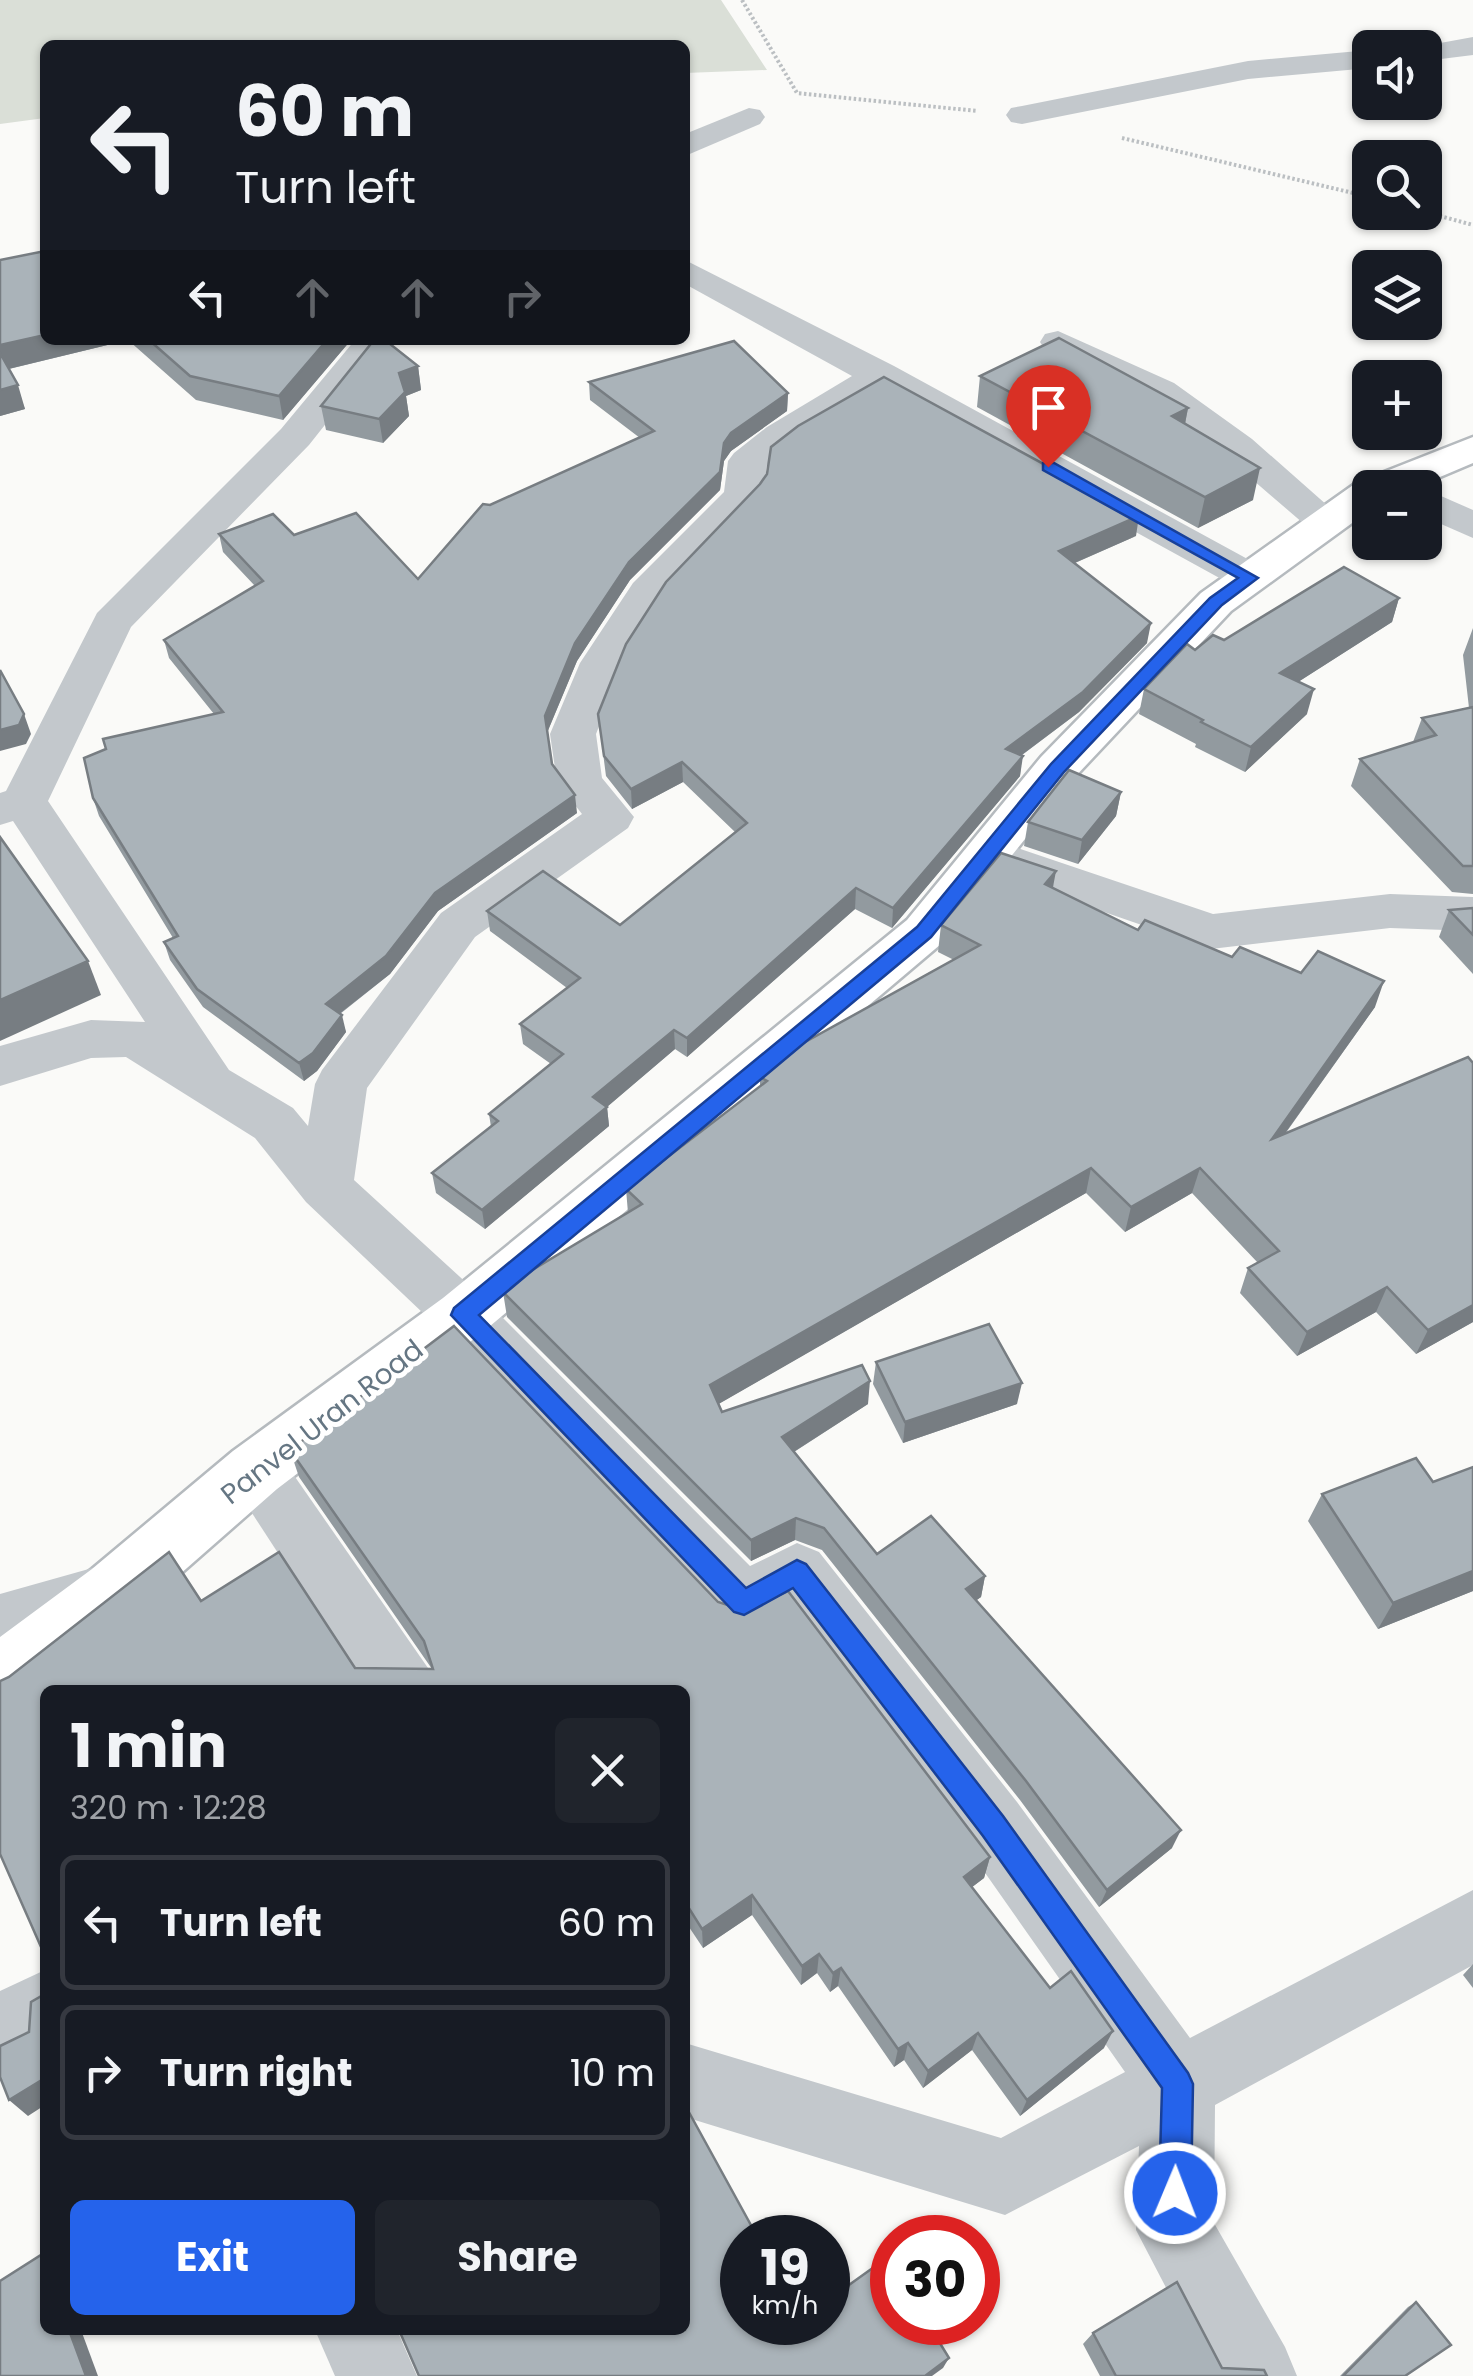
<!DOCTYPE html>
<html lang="en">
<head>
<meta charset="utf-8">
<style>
	body { margin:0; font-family:Poppins,sans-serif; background:#20242c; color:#f1f3f6; height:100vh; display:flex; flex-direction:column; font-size:38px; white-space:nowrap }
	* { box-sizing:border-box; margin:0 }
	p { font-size:32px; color:#9ea1a6 }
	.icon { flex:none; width:55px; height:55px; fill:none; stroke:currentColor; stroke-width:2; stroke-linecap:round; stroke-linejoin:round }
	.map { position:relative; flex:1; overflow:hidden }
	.side { position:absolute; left:40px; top:1685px; width:650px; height:650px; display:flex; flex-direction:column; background:#171b24; border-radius:15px; box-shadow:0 2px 8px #0004 }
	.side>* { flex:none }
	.guide { position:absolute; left:40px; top:40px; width:650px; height:305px; border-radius:15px; box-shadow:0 2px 8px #0004; background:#171b24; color:#f1f3f6; overflow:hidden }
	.controls { position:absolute; left:1352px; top:30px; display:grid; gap:20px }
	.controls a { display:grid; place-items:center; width:90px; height:90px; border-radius:15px; background:#171b24; box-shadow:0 2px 8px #0004; font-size:50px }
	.speed { position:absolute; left:720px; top:2215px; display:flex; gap:20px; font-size:50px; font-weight:700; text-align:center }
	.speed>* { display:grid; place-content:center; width:130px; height:130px; border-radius:50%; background:#171b24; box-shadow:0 2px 8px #0004; line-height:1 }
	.speed small { font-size:25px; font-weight:400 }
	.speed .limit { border:15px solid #d22; background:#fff; color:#111 }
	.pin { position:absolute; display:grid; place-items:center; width:85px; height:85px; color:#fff; margin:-102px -42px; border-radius:50% 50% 50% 0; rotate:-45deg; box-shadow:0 0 10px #0007 }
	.pin .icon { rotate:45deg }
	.me { position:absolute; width:110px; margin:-55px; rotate:1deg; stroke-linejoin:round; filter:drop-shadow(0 0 8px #0008) }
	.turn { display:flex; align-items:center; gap:35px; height:210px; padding:0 30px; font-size:45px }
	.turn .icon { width:130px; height:130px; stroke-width:2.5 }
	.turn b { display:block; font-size:70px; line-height:85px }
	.lanes { display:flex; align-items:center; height:95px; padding:0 30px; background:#0003; justify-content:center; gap:50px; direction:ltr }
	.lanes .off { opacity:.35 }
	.round { display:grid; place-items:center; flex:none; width:105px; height:105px; border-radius:15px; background:#20242c }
	.overview { display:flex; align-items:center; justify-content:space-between; height:170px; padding:0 30px }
	h1 { font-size:60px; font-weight:700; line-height:75px }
	.action { display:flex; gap:20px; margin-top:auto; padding:20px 30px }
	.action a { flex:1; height:115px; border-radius:15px; background:#2563eb; color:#fff; font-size:40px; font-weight:700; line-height:115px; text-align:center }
	.action a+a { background:#20242c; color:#f1f3f6 }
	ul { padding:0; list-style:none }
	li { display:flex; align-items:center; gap:30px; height:135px; margin:0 20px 15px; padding:0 10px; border:5px solid #363941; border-radius:15px }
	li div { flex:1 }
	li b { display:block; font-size:38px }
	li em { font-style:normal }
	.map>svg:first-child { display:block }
	.green { fill:#dadfd7 }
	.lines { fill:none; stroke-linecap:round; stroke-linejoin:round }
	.primary-casing { stroke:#b5babe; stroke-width:5 }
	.path { stroke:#bbbfc2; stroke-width:4; stroke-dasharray:2.5 2.5; stroke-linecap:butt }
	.street { fill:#c3c8cc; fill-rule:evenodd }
	.primary { fill:#fff; fill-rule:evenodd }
	.wall { fill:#929a9f }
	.shaded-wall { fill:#777d82 }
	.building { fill:#aab3b9; stroke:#777d82; stroke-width:2.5 }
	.route { fill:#2563eb; stroke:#184099; stroke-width:2.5 }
	.labels { text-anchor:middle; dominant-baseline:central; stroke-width:10; stroke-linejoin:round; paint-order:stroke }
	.street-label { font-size:28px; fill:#657683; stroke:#fff }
</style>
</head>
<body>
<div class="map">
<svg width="1473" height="2376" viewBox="0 0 1473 2376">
	<rect width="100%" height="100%" fill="#fafaf8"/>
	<polygon class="green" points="0,0 721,0 767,70 685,73 685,45 45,45 45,118 0,124"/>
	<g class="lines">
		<defs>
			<polygon id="primary" points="1473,437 1473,463 1414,488 1370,488 1370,510 1231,611 1073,779 941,944 483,1332 277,1489 138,1611 23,1698 0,1707 0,1637 92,1569 233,1451 443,1298 907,920 1041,757 1201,593 1356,483"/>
		</defs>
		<use href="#primary" class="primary-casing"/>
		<g class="path">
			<polyline points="742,0 797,93 977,111"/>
			<polyline points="1122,138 1370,197"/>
			<polyline points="1425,212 1473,225"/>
		</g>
		<g class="street">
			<polygon points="1473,37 1473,55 1425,61 1425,48 1413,48"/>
			<polygon points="1370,50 1370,68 1248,79 1022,124 1011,122 1006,115 1011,108 1022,106 1248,61"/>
			<polygon points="749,108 760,110 765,117 760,124 685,156 685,134"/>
			<polygon points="685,260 894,366 1264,568 1270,577 1264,586 1249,589 1234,586 879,391 795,443 767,465 763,494 757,502 664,600 624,663 596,734 602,778 634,817 628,828 475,937 367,1088 354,1180 483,1298 750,1566 797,1543 819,1552 1017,1802 1190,2038 1473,1890 1473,1965 1215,2105 1214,2223 1285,2347 1297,2376 1212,2376 1136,2230 1139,2146 1005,2215 685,2117 685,2043 1001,2138 1125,2072 969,1850 788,1611 744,1632 721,1624 443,1332 306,1202 255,1138 126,1057 91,1058 0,1086 0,1046 91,1020 145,1022 13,821 0,825 0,793 6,791 97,613 281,429 355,340 392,340 309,445 131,627 48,801 229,1070 293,1108 308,1126 315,1084 322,1070 441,913 582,814 557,782 550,734 580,663 633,583 724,492 728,461 734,453 767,427 852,376 685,284"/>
			<polygon points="1058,331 1174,383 1252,439 1345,521 1339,530 1325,533 1311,530 1224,455 1148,399 1045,350 1040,342 1045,334"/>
			<polygon points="1425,489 1473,510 1473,538 1425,517"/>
			<polygon points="988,838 1213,914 1390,894 1473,897 1473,931 1390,928 1211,949 971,866 964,854 971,842"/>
			<polygon points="255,1443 277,1451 428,1668 438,1690 367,1690 224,1470 233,1451"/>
			<polygon points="103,1565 126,1573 135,1594 126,1615 0,1654 0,1594"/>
			<polygon points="45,1970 45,2046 0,2068 0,1991"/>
			<polygon points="315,2330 397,2330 417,2376 335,2376"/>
		</g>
		<use href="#primary" class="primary"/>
	</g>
	<g class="wall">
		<polygon points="0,260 45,340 351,340 283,420 196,400 128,340 9,369 25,409 0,416"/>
		<polygon points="418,366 421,390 406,396 409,416 383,443 326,430 321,406"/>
		<polygon points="980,376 1188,408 1185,424 1253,500 1198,528 977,407"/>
		<polygon points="589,382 788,393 787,411 731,451 724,461 720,490 630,580 577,661 547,733 552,764 577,813 438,911 390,974 340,1014 346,1032 317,1071 304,1081 203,1007 170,960 164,942 173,938 99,816 93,798 214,714 169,658 164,640 255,586 223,552 219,534 294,535 418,579 490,505 640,438 590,400"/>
		<polygon points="1136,536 1075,563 1147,643 1079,712 1022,755 1020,776 892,928 855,909 687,1057 675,1049 607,1107 609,1126 485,1229 436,1193 432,1173 491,1127 489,1114 551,1064 523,1044 520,1024 567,988 490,931 487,911 620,925 735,832 683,782 632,809 606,776 598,714"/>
		<polygon points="1399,598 1392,622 1298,682 1307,714 1245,772 1195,747 1196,744 1139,714 1144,689 1195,650 1224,640"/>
		<polygon points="1473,628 1473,894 1452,892 1351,786 1360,759 1413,742 1422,718 1469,708 1463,655"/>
		<polygon points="1121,792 1116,816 1078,864 1024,846 1028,822"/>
		<polygon points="1053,888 1138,930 1232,957 1375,1007 1285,1134 1473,1322 1416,1354 1376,1312 1297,1356 1240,1293 1248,1268 1258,1263 1192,1193 1125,1232 1086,1193 718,1404 722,1412 868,1404 794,1452 877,1554 985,1576 981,1597 976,1600 1172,1848 1099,1907 1020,1800 822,1550 795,1540 751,1561 507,1317 503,1292 628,1213 626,1189 760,1087 760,1077 954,960 938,952 941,925"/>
		<polygon points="1473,908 1473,974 1439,937 1449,910"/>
		<polygon points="876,1362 1017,1404 903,1443 873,1384"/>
		<polygon points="290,1450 718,1602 990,1857 984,1878 972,1887 1050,1988 1104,2048 1020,2116 972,2050 923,2088 904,2060 894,2067 838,1986 830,1992 817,1973 801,1985 752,1915 703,1948 685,1921 685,1690 45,1690 201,1601 355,1668 432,1669 299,1477"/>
		<polygon points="1473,1467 1473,1591 1378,1629 1308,1521 1322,1494 1433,1482"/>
		<polygon points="1473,1964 1473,1988 1463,1975"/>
		<polygon points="1416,2302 1405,2376 1340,2376 1408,2307"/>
		<polygon points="1093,2333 1222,2368 1267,2376 1100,2376 1083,2344"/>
	</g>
	<g class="shaded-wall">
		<polygon points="45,335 45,340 128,340 4,370 0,359 0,345"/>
		<polygon points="327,340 351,340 283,420 279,396"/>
		<polygon points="418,366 421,390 406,396 409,416 383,443 379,419 399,373"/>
		<polygon points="18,385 25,409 0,416 0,390"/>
		<polygon points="788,393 787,411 731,451 724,461 720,490 630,580 577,661 546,735 545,716 575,643 629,562 731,433"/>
		<polygon points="1188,408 1182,439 1172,416"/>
		<polygon points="1260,468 1253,500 1198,528 1205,497"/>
		<polygon points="1139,516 1136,536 1056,571 1059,551"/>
		<polygon points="1399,598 1392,622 1273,698 1280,673"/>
		<polygon points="1151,623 1147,643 1079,712 1003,769 1006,749"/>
		<polygon points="1314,689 1307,714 1245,772 1251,747"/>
		<polygon points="24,714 31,734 26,744 0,751 0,730"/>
		<polygon points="1023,756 1020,776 892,928 893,908"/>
		<polygon points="682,762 683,782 632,809 631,789"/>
		<polygon points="1121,792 1116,816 1078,864 1082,840"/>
		<polygon points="575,795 577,813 438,911 390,974 330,1021 326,1004 435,893"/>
		<polygon points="1056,871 1051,898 1045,884"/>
		<polygon points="856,888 855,909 687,1057 687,1038"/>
		<polygon points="88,961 101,995 0,1041 0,1000"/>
		<polygon points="1384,981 1375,1007 1263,1164 1272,1139"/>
		<polygon points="342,1015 346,1032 317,1071 304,1081 299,1063"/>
		<polygon points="674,1030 675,1049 595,1117 593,1097"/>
		<polygon points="607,1107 609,1126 485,1229 482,1210"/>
		<polygon points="1091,1168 1086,1193 710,1409 710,1385"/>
		<polygon points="1200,1168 1192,1193 1125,1232 1131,1207"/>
		<polygon points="1387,1287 1376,1312 1297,1356 1307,1332"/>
		<polygon points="1473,1305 1473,1322 1416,1354 1428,1330"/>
		<polygon points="870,1381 868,1404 781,1460 782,1437"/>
		<polygon points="1022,1383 1017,1404 903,1443 905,1422"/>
		<polygon points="796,1518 795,1540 751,1561 751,1540"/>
		<polygon points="1473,1571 1473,1591 1378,1629 1393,1603"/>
		<polygon points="985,1576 981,1597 962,1611 966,1589"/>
		<polygon points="1181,1830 1172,1848 1099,1907 1107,1890"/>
		<polygon points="990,1857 984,1878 959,1897 964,1877"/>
		<polygon points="752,1895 752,1915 703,1948 702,1929"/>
		<polygon points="819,1954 817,1973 801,1985 802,1966"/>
		<polygon points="841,1968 838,1986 830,1992 833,1973"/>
		<polygon points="1113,2031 1104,2048 1020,2116 1027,2100"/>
		<polygon points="978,2033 972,2050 923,2088 928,2071"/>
		<polygon points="908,2043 904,2060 894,2067 898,2049"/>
		<polygon points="45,2078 45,2105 28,2116 9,2100"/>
		<polygon points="69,2330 81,2330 98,2376 86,2376"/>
		<polygon points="949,2358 943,2368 932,2376 925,2376"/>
	</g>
	<g class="building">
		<polygon points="45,251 45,335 0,345 0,260"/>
		<polygon points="1059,338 1188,408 1172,416 1260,468 1205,497 980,376"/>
		<polygon points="149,340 327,340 279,396 190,376"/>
		<polygon points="374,340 385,340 418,366 399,373 405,392 379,419 321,406"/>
		<polygon points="734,341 788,393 731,433 724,443 720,472 629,562 575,643 545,716 552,764 575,795 435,893 386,956 326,1004 342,1015 313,1053 299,1063 197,989 164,942 178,936 93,798 84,758 106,749 103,739 223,712 164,640 263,581 219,534 273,514 294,535 356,513 418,579 483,504 490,505 654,431 589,382"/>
		<polygon points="0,353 18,385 0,390"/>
		<polygon points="884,377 1139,516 1059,551 1151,623 1083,692 1006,749 1023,756 893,908 856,888 687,1038 674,1030 593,1097 607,1107 482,1210 432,1173 498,1121 489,1114 563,1054 520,1024 580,978 487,911 543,871 620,925 747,823 682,762 631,789 604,756 598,714 626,644 666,582 760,484 767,474 771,447 798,426"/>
		<polygon points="1344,567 1399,598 1280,673 1314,689 1251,747 1201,722 1203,720 1144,689 1187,644 1195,650 1213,635 1224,640"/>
		<polygon points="0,670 24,714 19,725 0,730"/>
		<polygon points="1473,707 1473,866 1463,866 1360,759 1436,735 1422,718"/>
		<polygon points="1069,770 1121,792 1082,840 1028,822"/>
		<polygon points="0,837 88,961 0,1000"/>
		<polygon points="1001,853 1056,871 1045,884 1138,930 1145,920 1232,957 1240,947 1301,973 1318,951 1384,981 1272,1139 1468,1057 1473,1063 1473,1305 1428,1330 1387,1287 1307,1332 1248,1268 1279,1251 1200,1168 1131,1207 1091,1168 710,1385 722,1412 862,1365 870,1381 782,1437 877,1554 931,1516 985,1576 966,1589 1181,1830 1107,1890 1026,1781 824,1528 796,1518 751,1540 503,1292 524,1275 642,1204 626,1189 767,1081 760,1077 798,1046 980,945 941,925"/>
		<polygon points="1473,908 1473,935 1449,910"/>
		<polygon points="989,1324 1022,1383 905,1422 876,1362"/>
		<polygon points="454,1326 718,1602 746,1611 788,1591 990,1857 964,1877 1050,1988 1071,1971 1113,2031 1027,2100 978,2033 928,2071 908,2043 898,2049 841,1968 833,1973 819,1954 802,1966 752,1895 702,1929 685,1902 685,1690 45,1690 45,1956 0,1854 0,1681 9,1677 169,1552 201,1601 279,1552 355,1668 433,1669 424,1641 290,1450"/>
		<polygon points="1416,1458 1433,1482 1473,1467 1473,1571 1393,1603 1322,1494"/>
		<polygon points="45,1994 45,2078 9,2100 0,2077 0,2046 29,2032 31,2002"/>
		<polygon points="685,2105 758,2238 742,2238 742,2322 828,2322 828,2300 888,2257 892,2264 892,2322 927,2322 949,2358 925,2376 419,2376 399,2330 685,2330"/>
		<polygon points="41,2255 45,2266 45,2330 69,2330 86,2376 0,2376 0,2281"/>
		<polygon points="1177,2282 1222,2368 1264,2370 1267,2376 1116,2376 1093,2333"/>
		<polygon points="1416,2302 1451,2345 1405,2376 1343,2376"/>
	</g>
	<polygon class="route" points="1043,463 1054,463 1258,578 1222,605 1064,772 931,937 479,1315 746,1588 797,1560 806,1564 1003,1816 1188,2073 1193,2084 1191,2193 1187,2205 1175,2209 1164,2205 1159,2193 1162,2088 983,1836 793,1588 744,1615 734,1612 451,1315 454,1308 917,927 1051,764 1210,598 1238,578 1043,470"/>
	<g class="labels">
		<g class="street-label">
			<text transform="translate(322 1422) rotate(-38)">Panvel Uran Road</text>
		</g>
	</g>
</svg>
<div class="controls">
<a><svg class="icon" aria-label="sound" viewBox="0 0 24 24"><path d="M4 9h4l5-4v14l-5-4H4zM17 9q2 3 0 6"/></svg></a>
<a><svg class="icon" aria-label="search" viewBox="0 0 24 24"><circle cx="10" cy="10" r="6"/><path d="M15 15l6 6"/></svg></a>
<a><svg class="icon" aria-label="layers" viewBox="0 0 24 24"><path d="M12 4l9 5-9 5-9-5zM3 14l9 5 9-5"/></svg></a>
<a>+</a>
<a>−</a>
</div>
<div class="speed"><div>19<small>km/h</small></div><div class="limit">30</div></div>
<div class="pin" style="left:1048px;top:467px;background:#d93025"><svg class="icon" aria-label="arrive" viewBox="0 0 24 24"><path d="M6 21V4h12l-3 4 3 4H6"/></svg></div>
<svg class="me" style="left:1175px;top:2193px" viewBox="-20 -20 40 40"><circle r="17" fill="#2563eb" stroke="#fff" stroke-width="3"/><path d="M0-11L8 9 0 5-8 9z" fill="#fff"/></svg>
<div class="guide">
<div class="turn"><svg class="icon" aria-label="left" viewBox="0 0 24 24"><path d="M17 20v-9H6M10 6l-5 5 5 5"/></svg><div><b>60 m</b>Turn left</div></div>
<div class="lanes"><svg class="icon" aria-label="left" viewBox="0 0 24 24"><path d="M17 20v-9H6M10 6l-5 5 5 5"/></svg><svg class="icon off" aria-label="ahead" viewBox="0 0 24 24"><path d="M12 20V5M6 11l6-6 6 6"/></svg><svg class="icon off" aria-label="ahead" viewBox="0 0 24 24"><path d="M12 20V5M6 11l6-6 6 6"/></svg><svg class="icon off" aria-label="right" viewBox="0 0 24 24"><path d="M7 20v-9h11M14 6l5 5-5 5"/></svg></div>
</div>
<section class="side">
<div class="overview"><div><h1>1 min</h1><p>320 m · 12:28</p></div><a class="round"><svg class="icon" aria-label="close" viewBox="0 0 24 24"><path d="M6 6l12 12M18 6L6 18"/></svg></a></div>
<ul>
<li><svg class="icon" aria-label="left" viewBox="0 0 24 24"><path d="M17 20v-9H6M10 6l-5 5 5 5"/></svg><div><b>Turn left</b></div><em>60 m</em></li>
<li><svg class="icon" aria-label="right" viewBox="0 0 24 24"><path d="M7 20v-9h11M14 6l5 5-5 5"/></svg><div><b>Turn right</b></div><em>10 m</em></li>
</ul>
<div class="action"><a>Exit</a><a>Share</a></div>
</section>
</div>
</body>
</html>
